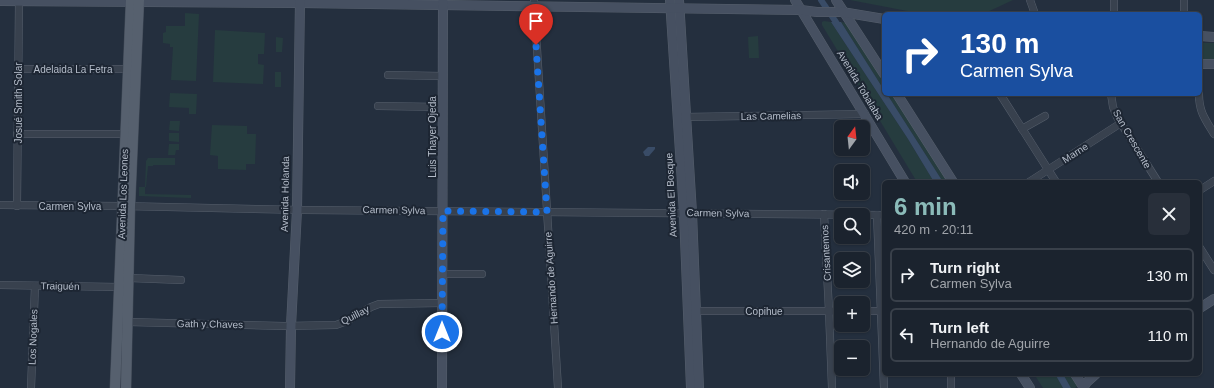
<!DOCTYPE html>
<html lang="en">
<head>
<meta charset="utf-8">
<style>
	body { margin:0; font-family:Helvetica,sans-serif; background:#282f3a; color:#f1f3f6; height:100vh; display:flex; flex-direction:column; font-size:15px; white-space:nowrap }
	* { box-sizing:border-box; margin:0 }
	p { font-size:13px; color:#a0a4aa }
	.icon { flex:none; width:22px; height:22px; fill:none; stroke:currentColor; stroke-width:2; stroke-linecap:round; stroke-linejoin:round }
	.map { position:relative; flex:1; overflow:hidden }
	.side { position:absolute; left:882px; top:180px; width:320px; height:196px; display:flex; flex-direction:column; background:#1b232e; border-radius:6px; box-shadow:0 1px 3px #0004,0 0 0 1px #39404a }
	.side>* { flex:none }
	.banner { position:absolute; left:882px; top:12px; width:320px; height:84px; border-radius:6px; box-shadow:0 1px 3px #0004,0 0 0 1px #39404a; background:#1a4fa0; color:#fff; overflow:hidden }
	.needle { width:26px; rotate:15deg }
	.controls { position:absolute; left:834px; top:120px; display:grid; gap:8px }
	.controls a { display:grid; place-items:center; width:36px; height:36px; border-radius:6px; background:#1b232e; box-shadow:0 1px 3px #0004,0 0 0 1px #39404a; font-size:20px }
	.pin { position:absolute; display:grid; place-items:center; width:34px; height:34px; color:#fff; margin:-41px -17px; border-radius:50% 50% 50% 0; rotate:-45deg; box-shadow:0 0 4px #0007 }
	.pin .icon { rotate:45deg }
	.me { position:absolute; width:44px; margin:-22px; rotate:0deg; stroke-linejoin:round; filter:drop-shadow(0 0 3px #0008) }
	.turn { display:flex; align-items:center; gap:14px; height:84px; padding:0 12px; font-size:18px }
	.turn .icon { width:52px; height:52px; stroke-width:2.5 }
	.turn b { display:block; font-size:28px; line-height:34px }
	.round { display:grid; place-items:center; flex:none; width:42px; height:42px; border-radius:6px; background:#282f3a }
	.head { display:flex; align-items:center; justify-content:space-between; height:68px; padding:0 12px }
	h1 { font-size:24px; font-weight:700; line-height:30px; color:#8bbbb9 }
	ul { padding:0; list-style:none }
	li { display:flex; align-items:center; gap:12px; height:54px; margin:0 8px 6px; padding:0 4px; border:2px solid #39404a; border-radius:6px }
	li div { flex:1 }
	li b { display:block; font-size:15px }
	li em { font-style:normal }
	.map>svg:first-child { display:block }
	.green { fill:#263c3f }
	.water { fill:#394c67 }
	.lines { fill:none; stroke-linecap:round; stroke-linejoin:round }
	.canal { stroke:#394c67; stroke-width:6 }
	.street-casing { stroke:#565f6c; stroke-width:8 }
	.secondary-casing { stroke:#565f6c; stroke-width:10 }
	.primary-casing { stroke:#414a57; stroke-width:11 }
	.street { stroke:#38414e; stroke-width:7 }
	.secondary { stroke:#465061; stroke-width:9 }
	.primary { stroke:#56606e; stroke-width:10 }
	.route { stroke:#1a73e8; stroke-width:7; stroke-dasharray:0 12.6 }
	.labels { text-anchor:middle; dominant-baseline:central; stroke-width:4; stroke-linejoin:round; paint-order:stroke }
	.street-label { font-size:10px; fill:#b4bcc9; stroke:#1d2633 }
</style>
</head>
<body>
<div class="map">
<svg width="1214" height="388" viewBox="0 0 1214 388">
	<rect width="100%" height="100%" fill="#242f3e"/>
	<g class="green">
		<polygon points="850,0 1013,0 983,14 923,14"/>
		<polygon points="185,13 199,14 196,81 171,80 173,47 170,47 170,44 163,43 163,33 166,32 166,26 185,26"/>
		<polygon points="824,21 831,22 908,139 934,182 917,182 822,25 822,22"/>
		<polygon points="841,22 847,23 884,76 884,90"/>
		<polygon points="215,30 265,33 264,54 258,54 258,64 264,65 263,84 213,82"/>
		<polygon points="758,36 759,58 749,58 748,37"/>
		<polygon points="276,37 283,38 282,52 276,52"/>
		<rect x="1200" y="43" width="14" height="18"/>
		<rect x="275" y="72" width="6" height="15"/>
		<polygon points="170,93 197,94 196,114 189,114 189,108 169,107"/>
		<polygon points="887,94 896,94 950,182 943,182"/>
		<polygon points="170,121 180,121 179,131 169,130"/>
		<polygon points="212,125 247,126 247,134 256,134 255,164 246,164 246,170 218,169 218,156 210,155"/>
		<polygon points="169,133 179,133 179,142 169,141"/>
		<polygon points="169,144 179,144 179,150 176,150 175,155 168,155"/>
		<polygon points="148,158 175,158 175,165 153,165 153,166 148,166 146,187 145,187 146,161"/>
		<polygon points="139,187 145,187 145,194 191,195 191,198 139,196"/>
		<polygon points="1034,374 1055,374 1063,388 1043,388"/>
		<polygon points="1063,374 1072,374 1079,385 1075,388 1071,388"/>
	</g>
	<g class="water">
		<polygon points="831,22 841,22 884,90 884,94 887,94 943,182 934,182 908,139"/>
		<polygon points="648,147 655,147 655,149 649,156 645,156 643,152"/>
		<polygon points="1055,374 1063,374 1071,388 1063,388"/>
	</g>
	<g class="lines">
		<polyline class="canal" points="821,0 840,28"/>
		<defs>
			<g id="street">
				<polyline points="534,0 558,388"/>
				<polyline points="1030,0 1035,14"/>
				<polyline points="1114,14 1114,0"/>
				<polyline points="1184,14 1184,0"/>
				<polyline points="18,69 128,69"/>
				<polyline points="388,75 443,76"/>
				<polyline points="1000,94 1056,182"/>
				<polyline points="1111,94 1113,107 1117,117 1158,182"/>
				<path d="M1199,94C1199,112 1205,119 1214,134"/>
				<polyline points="378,106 443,107"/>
				<polyline points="683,117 865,114"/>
				<polyline points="1022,129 1045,116"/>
				<polyline points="17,134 125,134"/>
				<polyline points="1029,182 1121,123"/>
				<polyline points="1200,190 1214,181"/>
				<polyline points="0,205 122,206 304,210 884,215"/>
				<polyline points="17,206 19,1"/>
				<polyline points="824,214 829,311 832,388"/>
				<polyline points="877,215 884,388"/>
				<polyline points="1200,248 1214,270"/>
				<polyline points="443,274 482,274"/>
				<polyline points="129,278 181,280"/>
				<polyline points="0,285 119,287"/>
				<polyline points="691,311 841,311"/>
				<polyline points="863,311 884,311"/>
				<polyline points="128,322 284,326 336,325 347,321 371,307 379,304 442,303"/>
				<polyline points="951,374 951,388"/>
				<polyline points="31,388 35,286"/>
			</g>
			<g id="secondary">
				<polyline points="670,0 684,213 691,388"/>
				<polyline points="679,0 692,213 699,388"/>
				<polyline points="795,0 905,182"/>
				<polyline points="836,0 884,74"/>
				<polyline points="0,1 300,3 801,10 817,12 844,12"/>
				<polyline points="842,12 884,19"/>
				<polyline points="1200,36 1214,37"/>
				<polyline points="1200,64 1214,64"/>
				<polyline points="897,94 953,182"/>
				<polyline points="1200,308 1214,299"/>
				<polyline points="1021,374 1030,388"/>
				<polyline points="1075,374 1084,388"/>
				<polyline points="290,388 291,326 297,210 300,0"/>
				<polyline points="442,388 443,0"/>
				<polyline points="1083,388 1087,382 1096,374"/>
			</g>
			<g id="primary">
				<polyline points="115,388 131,0"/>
				<polyline points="126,388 130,206 139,0"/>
			</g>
		</defs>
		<use href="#street" class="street-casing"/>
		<use href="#secondary" class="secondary-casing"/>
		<use href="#primary" class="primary-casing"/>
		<use href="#street" class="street"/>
		<use href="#secondary" class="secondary"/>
		<use href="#primary" class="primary"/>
	</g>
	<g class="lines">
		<polyline class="route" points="442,332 443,211 547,212 536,45"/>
	</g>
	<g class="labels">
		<g class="street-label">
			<text x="73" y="69">Adelaida La Fetra</text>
			<text transform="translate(860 85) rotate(59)">Avenida Tobalaba</text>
			<text transform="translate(18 103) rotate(-90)">Josué Smith Solar</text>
			<text transform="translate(771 116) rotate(-1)">Las Camelias</text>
			<text transform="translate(432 137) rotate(-90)">Luis Thayer Ojeda</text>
			<text transform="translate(1132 139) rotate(60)">San Crescente</text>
			<text transform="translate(1075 153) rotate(-33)">Marne</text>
			<text transform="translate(123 194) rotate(-88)">Avenida Los Leones</text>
			<text transform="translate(285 194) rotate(-89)">Avenida Holanda</text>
			<text transform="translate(671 195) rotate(-93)">Avenida El Bosque</text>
			<text x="70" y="206">Carmen Sylva</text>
			<text transform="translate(394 210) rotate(1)">Carmen Sylva</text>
			<text transform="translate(718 213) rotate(1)">Carmen Sylva</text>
			<text transform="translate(826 253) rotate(-93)">Crisantemos</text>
			<text transform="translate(551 278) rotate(-94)">Hernando de Aguirre</text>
			<text transform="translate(60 286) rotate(1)">Traiguén</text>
			<text x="764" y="311">Copihue</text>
			<text transform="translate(355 315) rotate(-27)">Quillay</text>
			<text transform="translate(210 324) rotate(1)">Gath y Chaves</text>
			<text transform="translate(33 337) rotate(-88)">Los Nogales</text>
		</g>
	</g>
</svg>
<div class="controls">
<a><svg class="needle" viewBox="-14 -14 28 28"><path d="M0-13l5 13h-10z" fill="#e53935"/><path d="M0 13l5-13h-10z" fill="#a0a4aa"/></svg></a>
<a><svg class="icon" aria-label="sound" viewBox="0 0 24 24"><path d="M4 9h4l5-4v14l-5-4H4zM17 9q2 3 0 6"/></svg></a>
<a><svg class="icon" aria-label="search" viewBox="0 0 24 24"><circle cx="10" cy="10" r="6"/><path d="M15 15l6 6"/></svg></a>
<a><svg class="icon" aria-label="layers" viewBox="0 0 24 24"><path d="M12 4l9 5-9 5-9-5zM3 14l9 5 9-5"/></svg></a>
<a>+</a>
<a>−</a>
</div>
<div class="pin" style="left:536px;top:45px;background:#d93025"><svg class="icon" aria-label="arrive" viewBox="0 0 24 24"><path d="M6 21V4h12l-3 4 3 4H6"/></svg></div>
<svg class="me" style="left:442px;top:332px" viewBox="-20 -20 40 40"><circle r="17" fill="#1a73e8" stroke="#fff" stroke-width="3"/><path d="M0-11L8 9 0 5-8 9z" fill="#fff"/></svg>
<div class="banner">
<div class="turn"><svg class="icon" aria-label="right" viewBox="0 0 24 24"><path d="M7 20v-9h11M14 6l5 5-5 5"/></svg><div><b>130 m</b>Carmen Sylva</div></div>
</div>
<section class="side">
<div class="head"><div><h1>6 min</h1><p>420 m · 20:11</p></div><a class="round"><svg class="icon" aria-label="close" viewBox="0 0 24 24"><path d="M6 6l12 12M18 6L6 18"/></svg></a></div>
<ul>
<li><svg class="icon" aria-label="right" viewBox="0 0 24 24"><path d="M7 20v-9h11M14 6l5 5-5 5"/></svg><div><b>Turn right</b><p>Carmen Sylva</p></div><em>130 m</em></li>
<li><svg class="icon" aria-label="left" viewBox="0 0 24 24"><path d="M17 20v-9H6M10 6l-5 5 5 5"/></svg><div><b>Turn left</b><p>Hernando de Aguirre</p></div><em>110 m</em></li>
</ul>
</section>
</div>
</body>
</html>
